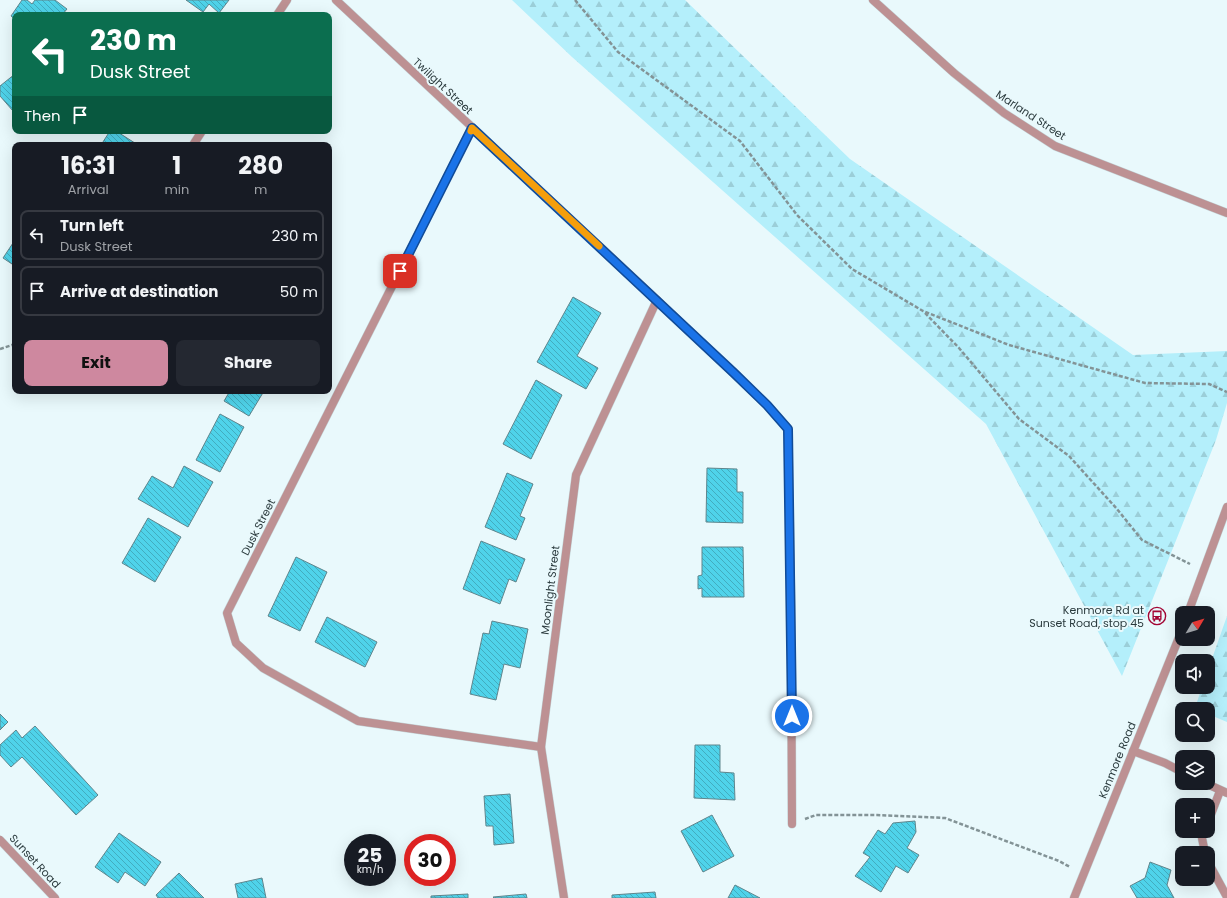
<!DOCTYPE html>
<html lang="en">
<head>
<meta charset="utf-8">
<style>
	body { margin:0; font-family:Poppins,sans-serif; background:#242831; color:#f1f3f6; height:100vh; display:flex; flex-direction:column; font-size:15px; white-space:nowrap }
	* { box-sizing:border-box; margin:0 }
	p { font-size:13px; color:#9ea1a6 }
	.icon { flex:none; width:22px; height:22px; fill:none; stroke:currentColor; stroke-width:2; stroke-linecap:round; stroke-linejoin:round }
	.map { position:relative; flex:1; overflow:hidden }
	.drawer { position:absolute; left:12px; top:142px; width:320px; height:252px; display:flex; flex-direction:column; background:#171b24; border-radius:8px; box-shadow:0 4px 16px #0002 }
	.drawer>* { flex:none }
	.top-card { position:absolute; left:12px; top:12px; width:320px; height:122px; border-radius:8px; box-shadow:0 4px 16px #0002; background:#0b6e4f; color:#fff; overflow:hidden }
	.needle { width:26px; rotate:52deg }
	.controls { position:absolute; left:1175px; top:606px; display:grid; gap:8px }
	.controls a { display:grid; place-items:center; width:40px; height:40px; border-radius:8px; background:#171b24; box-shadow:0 4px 16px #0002; font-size:20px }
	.speed { position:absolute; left:344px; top:834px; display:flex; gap:8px; font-size:20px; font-weight:700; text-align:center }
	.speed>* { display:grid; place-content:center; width:52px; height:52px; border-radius:50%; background:#171b24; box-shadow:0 4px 16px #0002; line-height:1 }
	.speed small { font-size:10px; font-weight:400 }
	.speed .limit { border:6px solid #d22; background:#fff; color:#111 }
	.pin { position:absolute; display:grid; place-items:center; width:34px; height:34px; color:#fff; margin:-17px; border-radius:8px; box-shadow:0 2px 6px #0006 }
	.me { position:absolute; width:44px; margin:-22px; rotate:0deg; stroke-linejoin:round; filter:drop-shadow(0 0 3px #0008) }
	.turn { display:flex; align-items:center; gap:14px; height:84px; padding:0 12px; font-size:18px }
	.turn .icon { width:52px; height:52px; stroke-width:2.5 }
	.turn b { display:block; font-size:28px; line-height:34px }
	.then { display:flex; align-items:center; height:38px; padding:0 12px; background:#0003; gap:8px; font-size:15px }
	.eta { display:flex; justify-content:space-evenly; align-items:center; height:68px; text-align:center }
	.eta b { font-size:24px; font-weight:700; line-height:28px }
	.primary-button { display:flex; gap:8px; margin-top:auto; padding:8px 12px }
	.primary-button a { flex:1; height:46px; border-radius:8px; background:#ce889f; color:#111; font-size:16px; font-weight:700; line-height:46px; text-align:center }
	.primary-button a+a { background:#242831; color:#f1f3f6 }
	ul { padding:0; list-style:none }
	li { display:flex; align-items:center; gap:12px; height:50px; margin:0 8px 6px; padding:0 4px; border:2px solid #363941; border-radius:8px }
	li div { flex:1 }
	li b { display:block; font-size:15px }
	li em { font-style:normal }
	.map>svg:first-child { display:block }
	.forest { fill:url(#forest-firs) }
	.building { fill:url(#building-back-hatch); stroke:#5f858c }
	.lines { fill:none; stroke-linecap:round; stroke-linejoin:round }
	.minor-casing { stroke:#c3d3d6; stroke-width:9 }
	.tertiary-casing { stroke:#c3d3d6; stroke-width:9 }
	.path { stroke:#839396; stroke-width:2.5; stroke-dasharray:4 2; stroke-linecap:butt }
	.minor { stroke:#bd9193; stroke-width:8 }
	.tertiary { stroke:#bd9193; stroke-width:8 }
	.route-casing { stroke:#114b97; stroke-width:10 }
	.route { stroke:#1a73e8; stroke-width:7 }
	.slow { stroke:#f59e0b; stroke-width:7 }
	.labels { text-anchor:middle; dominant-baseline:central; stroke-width:4; stroke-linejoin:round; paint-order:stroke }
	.street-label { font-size:11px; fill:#2a3a3d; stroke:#e9f9fc }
	.poi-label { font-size:11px; fill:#2a3a3d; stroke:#e9f9fc; text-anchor:end }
</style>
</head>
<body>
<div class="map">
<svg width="1227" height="898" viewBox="0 0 1227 898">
	<defs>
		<pattern id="forest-firs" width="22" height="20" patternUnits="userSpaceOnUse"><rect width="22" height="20" fill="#b4effb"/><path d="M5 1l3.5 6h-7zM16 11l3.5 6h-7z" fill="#9bced8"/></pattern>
		<pattern id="building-back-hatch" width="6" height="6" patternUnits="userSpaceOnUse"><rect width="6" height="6" fill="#4fd3ea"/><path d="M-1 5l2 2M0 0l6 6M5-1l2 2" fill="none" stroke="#42acbf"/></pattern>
	</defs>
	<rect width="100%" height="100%" fill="#e9f9fc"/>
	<g class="forest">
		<polygon points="512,0 685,0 850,159 1133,355 1227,351 1227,403 1216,440 1122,676 986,424 572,57"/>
		<polygon points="1227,616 1227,722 1208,714 1208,709 1195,708 1202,687 1208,687 1208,670"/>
	</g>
	<g class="building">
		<polygon points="22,0 27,0 32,4 35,0 55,0 67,9 62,15 15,15 15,19 11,16"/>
		<polygon points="186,0 229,0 219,13 209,4 203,12"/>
		<polygon points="15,74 15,110 13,111 0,96 0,86"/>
		<polygon points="110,131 116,131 138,145 101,145"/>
		<polygon points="15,240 15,266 3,258"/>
		<polygon points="573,297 601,313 577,356 598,368 586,389 537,362"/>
		<polygon points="536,380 562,395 531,459 503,444"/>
		<polygon points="230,391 264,391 249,416 224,401"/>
		<polygon points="220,414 244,427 220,472 196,460"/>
		<polygon points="184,466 213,482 188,527 138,499 152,476 173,488"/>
		<polygon points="707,468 737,469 737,492 743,492 743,523 706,522"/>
		<polygon points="507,473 533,484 520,516 525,518 516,540 485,527"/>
		<polygon points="148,518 181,537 155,582 122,563"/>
		<polygon points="481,541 525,559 516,582 509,579 500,604 463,589"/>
		<polygon points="702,547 743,547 744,597 702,597 702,588 698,589 698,576 702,575"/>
		<polygon points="296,557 327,572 300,631 268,616"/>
		<polygon points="327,617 377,642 365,667 315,642"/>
		<polygon points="492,621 528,629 520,668 504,664 496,700 470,694 483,633 489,634"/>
		<polygon points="0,714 8,722 0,730"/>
		<polygon points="35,726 98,795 76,815 22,757 11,767 0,755 0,745 16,730 22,738"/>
		<polygon points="695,745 720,745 720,772 734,773 735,800 694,798"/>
		<polygon points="510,794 514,843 494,845 493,826 486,826 484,796"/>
		<polygon points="712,815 734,856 703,872 681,831"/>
		<polygon points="915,821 916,832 907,848 919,855 908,873 896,866 881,892 855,876 870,857 863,853 878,830 885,834 893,823"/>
		<polygon points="119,833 161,862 145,886 125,872 118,883 95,867"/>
		<polygon points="1150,862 1171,870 1167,885 1174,898 1137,898 1130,886 1145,878"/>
		<polygon points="179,873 204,898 158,898 156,895"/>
		<polygon points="262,878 266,898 238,898 235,884"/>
		<polygon points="735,885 760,898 728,898"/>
		<polygon points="655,892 656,898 612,898 612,895"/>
		<polygon points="468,894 468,898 431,898 431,896"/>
		<polygon points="526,894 527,898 494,898 493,897"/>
	</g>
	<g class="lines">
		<defs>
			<g id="minor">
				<polyline points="336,0 657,300 767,405 788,429 791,607 792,824"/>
				<polyline points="873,0 954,73 1004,113 1055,146 1227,213"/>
				<polyline points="277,15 287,0"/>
				<polyline points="472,128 227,613 236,643 263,668 358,721 541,747"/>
				<polyline points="193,145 202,131"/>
				<polyline points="1133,751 1165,763 1182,772"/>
				<polyline points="1205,783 1227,793"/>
				<polyline points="1208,822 1220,791"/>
				<polyline points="1204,831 1202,838 1205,853"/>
				<polyline points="0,840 55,898"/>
				<polyline points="1208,862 1227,897"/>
				<polyline points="564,898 541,747 576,475 657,300"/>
			</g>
			<g id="tertiary">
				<polyline points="1188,613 1227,507"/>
				<polyline points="1074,898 1182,630"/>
			</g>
		</defs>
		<use href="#minor" class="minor-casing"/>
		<use href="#tertiary" class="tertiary-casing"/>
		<g class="path">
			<polyline points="575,0 618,52 740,141 797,215 852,269 923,311 1009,345 1145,383 1209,384 1227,392"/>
			<polyline points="925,313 959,348 1019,419 1069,456 1117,509 1142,540 1190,564"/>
			<polyline points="0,349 15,344"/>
			<polyline points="805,819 816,815 877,815 945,818 1059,861 1070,867"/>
		</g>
		<use href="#minor" class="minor"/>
		<use href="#tertiary" class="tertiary"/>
	</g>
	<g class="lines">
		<defs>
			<polyline id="route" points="400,271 472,128 734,373 767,405 788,429 792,716"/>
		</defs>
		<use href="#route" class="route-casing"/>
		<use href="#route" class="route"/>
		<polyline class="slow" points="471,131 472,128 599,246"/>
	</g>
	<defs>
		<symbol id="bus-ring" viewBox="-11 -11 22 22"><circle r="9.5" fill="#e9f9fc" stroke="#a30635" stroke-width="1.5"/><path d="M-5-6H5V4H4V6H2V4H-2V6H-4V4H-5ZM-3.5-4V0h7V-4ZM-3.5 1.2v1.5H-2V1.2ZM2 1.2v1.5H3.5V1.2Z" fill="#a30635"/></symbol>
	</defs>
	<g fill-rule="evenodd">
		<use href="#bus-ring" x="1147" y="606" width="20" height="20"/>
	</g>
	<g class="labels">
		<g class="street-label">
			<text transform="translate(443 86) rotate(43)">Twilight Street</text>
			<text transform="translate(1031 115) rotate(33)">Marland Street</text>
			<text transform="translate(258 527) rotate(-63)">Dusk Street</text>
			<text transform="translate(550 590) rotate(-83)">Moonlight Street</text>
			<text transform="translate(1117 760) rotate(-68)">Kenmore Road</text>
			<text transform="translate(35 861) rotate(47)">Sunset Road</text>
		</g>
		<g class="poi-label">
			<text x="1144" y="610">Kenmore Rd at<tspan x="1144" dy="13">Sunset Road, stop 45</tspan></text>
		</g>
	</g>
</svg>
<div class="controls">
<a><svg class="needle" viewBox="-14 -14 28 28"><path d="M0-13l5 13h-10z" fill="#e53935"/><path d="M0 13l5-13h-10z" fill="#9ea1a6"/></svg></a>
<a><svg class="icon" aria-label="sound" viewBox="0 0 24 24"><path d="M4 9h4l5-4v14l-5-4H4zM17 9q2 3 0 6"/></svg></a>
<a><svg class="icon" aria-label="search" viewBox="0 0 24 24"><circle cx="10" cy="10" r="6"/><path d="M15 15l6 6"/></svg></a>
<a><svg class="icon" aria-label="layers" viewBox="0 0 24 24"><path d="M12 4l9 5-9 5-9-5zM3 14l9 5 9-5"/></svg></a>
<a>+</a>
<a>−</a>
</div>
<div class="speed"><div>25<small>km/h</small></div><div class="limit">30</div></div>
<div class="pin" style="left:400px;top:271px;background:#d93025"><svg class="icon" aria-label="arrive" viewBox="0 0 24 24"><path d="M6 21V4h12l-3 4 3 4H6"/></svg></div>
<svg class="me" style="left:792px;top:716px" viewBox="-20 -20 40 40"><circle r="17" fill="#1a73e8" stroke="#fff" stroke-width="3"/><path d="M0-11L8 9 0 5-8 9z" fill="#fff"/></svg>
<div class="top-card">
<div class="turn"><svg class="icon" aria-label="left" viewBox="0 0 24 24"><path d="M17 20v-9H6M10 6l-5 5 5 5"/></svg><div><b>230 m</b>Dusk Street</div></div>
<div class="then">Then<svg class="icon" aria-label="arrive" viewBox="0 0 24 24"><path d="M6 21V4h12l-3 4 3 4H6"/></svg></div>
</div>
<section class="drawer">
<div class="eta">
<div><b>16:31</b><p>Arrival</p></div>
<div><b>1</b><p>min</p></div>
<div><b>280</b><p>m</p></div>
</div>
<ul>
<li><svg class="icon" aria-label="left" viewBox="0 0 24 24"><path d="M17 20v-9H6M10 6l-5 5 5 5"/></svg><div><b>Turn left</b><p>Dusk Street</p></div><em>230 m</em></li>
<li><svg class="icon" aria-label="arrive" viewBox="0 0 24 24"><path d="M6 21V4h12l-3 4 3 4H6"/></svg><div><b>Arrive at destination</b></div><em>50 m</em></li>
</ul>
<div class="primary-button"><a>Exit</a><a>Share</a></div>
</section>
</div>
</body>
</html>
